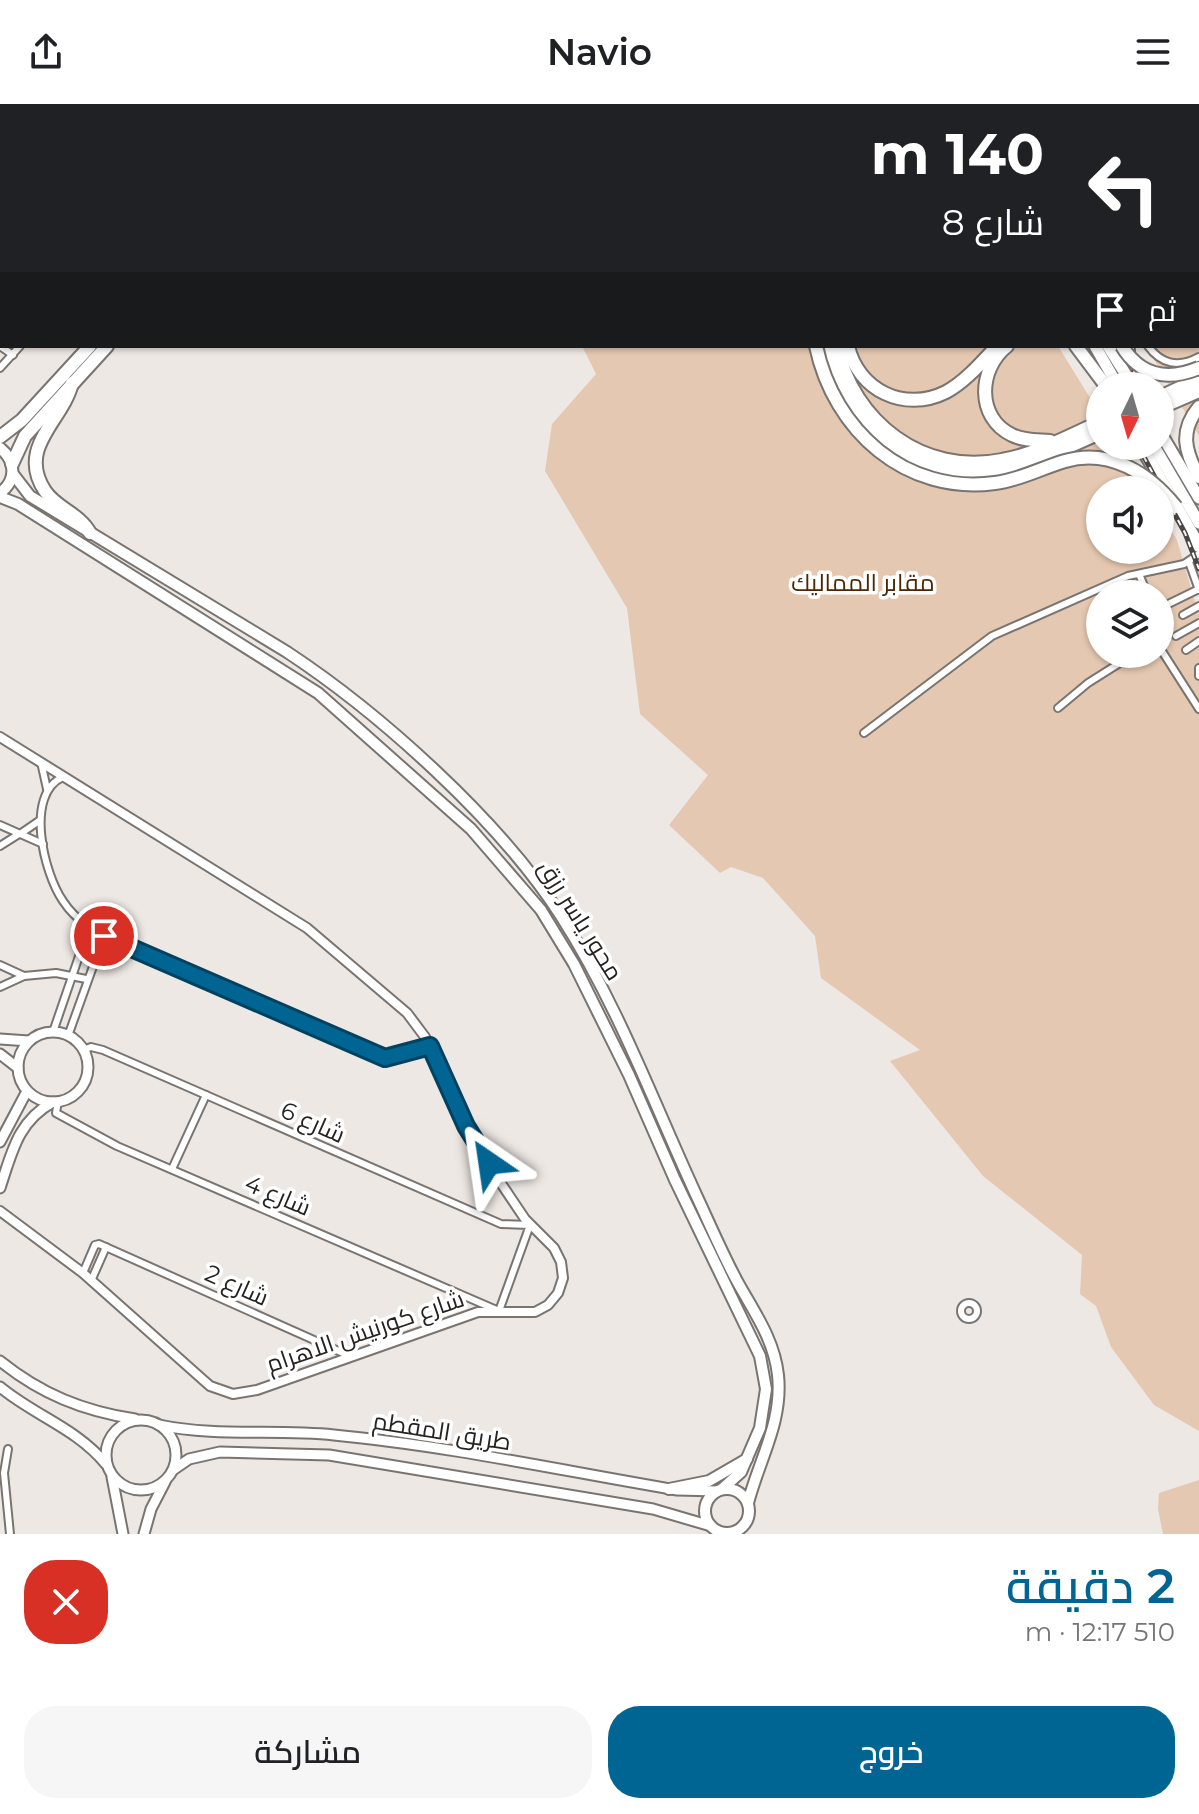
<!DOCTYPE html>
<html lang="ar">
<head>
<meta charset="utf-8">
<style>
	body { margin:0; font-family:Montserrat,Cairo,sans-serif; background:#f6f6f6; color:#202124; direction:rtl; height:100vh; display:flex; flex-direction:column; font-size:30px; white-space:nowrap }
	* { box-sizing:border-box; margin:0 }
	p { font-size:26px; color:#757577 }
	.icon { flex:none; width:44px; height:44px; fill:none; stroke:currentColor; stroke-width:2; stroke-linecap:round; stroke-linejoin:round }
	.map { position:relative; height:1430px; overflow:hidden; direction:ltr }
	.details { display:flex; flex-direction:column; background:#fff; flex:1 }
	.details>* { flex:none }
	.banner { position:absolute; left:0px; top:0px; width:1200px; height:244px; box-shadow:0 2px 6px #0004; direction:rtl; background:#202124; color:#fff; overflow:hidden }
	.needle { width:52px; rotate:185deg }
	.fabs { position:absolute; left:1086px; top:268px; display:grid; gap:16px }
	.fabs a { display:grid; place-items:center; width:88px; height:88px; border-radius:50%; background:#fff; box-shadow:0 2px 6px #0004; font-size:40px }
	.pin { position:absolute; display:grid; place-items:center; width:68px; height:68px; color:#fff; margin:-34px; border:4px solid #fff; border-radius:50%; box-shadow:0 2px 8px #0007 }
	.me { position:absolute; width:88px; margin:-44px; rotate:328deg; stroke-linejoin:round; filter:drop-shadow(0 0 6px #0008) }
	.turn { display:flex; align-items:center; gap:28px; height:168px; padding:0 24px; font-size:36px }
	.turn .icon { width:104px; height:104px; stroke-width:2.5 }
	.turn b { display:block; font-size:56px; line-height:68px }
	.then { display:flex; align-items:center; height:76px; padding:0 24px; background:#0003; gap:16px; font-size:30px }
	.round { display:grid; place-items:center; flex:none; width:84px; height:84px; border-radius:32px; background:#f6f6f6 }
	.head { display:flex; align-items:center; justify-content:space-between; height:136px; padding:0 24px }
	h1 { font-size:48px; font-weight:600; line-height:60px; color:#016594 }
	.action { display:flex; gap:16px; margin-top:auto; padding:16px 24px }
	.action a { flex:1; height:92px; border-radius:32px; background:#016594; color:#fff; font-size:32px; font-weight:600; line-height:92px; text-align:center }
	.action a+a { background:#f6f6f6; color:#202124 }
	header { display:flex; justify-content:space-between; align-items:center; height:104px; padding:0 24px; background:#fff; font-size:36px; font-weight:600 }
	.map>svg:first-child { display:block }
	.green { fill:#e5c8b1; fill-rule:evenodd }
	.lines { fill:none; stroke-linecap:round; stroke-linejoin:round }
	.minor-casing { stroke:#797470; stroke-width:10 }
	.tertiary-casing { stroke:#797470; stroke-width:12 }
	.secondary-casing { stroke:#797470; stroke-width:13 }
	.primary-casing { stroke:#797470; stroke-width:14 }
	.trunk-casing { stroke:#797470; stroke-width:15 }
	.motorway-casing { stroke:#797470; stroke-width:16 }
	.minor { stroke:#fff; stroke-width:6 }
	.tertiary { stroke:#fff; stroke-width:8 }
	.secondary { stroke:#fff; stroke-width:9 }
	.primary { stroke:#fff; stroke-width:10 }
	.trunk { stroke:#fff; stroke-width:11 }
	.motorway { stroke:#fff; stroke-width:12 }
	.rail-casing { stroke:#4a4744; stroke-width:5 }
	.rail { stroke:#fff; stroke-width:2; stroke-dasharray:6; stroke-linecap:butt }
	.motorway-bridge-casing { stroke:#797470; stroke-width:16; stroke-linecap:butt }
	.motorway-bridge { stroke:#fff; stroke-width:12 }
	.route-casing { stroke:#014260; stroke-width:20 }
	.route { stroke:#016594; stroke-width:14 }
	.labels { text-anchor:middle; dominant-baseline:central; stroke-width:7; stroke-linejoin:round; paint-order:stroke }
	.park-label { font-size:24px; fill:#4c2704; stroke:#fff }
	.street-label { font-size:24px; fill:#252321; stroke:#fff }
</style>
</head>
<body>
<header><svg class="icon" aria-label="menu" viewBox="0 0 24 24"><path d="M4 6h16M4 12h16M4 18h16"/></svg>Navio<svg class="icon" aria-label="share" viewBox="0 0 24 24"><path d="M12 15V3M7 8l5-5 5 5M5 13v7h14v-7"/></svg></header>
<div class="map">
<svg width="1199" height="1430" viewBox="0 0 1199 1430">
	<rect width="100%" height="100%" fill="#eee8e4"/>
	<g class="green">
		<polygon points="539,0 910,0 911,2 543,2"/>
		<polygon points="1187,0 1199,0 1199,332 1153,254 1154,242 1198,242 1198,2"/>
		<path d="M582,242H1058L1100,310V342H1120L1146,386H1100V446H1160V408L1177,436L1199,511V1327L1154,1301L1111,1243L1096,1202L1080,1190L1082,1151L983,1072L890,957L920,946L821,874L815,832L763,774L731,763L720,769L669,721L708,671L640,610L627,504L545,367L552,320L596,270ZM1100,490H1160V550H1100Z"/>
		<polygon points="1199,1376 1199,1430 1163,1430 1158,1405 1159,1389"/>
	</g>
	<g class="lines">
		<defs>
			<g id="minor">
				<polyline points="16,0 18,2"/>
				<polyline points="132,0 134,2"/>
				<polyline points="44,2 46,0"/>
				<polyline points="119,2 121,0"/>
				<polyline points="211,2 213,0"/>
				<polyline points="1130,2 1130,0"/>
				<polyline points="0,242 13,251"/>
				<path d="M1148,242C1161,260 1179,264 1199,253"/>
				<polyline points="0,264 20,242"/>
				<polyline points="1189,458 1199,486"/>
				<polyline points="1139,470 1144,482"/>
				<polyline points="1160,504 1199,485"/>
				<polyline points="1183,511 1199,502"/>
				<polyline points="1176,532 1199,519"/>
				<polyline points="1160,544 1199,605"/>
				<polyline points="1186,546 1199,537"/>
				<polyline points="1199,564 1199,572"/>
				<polyline points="1058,604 1088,579 1134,550"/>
				<polyline points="864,629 992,532 1128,472 1184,460 1199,450"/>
				<polyline points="41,658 47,685"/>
				<path d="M63,673C24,690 44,770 63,797C70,808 79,816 89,823L385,954L430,942"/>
				<polyline points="0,721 43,740"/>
				<polyline points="20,730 39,717"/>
				<polyline points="0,742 19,730"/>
				<polyline points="0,861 24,872 56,869 86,875"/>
				<polyline points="0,883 24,872"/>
				<polyline points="53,928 89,823"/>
				<polyline points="68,932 104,832"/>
				<polyline points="58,997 56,1009 117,1042 499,1207 530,1121 501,1120 103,946 91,943 83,946"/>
				<polyline points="172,1065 206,991"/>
				<polyline points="83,1169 95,1141 99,1140 352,1253"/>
				<polyline points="91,1177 106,1143"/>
				<circle cx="969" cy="1207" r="8"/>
				<polyline points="8,1345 4,1369 10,1430"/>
			</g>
			<polyline id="tertiary" points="0,633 307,824 407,909 425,933 476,1042 525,1115 554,1144 561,1158 563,1174 558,1189 548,1201 535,1208 478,1208 257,1286 233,1290 210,1282 83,1169 0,1107"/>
			<g id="secondary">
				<circle cx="53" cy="963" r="35"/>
				<polyline points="0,935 29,937"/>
				<polyline points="0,950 18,964"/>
				<polyline points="0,1038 27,987"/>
				<path d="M0,1084C12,1048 18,1017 53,998"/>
				<path d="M0,1257C41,1290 83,1307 135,1315"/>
				<path d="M0,1283C35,1312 76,1324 106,1360"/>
				<circle cx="141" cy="1351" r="35"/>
				<path d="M159,1321C216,1333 276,1325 334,1331C449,1342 564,1367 677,1386L718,1387"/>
				<polyline points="173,1366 189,1355 220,1348 329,1351 653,1405 711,1422"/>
				<polyline points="112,1373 123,1430"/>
				<polyline points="144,1430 151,1405 165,1378"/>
			</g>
			<g id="primary">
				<path d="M0,344C16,357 17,376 0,389"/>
				<path d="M13,370L30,392L287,548C381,610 500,717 561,812C618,901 654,1000 698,1095C711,1123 723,1151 737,1177C754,1208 774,1235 778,1271C783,1318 759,1356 748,1399"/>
				<polyline points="0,393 18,400 318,589 471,725 541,806 574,860 629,971 675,1076 760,1252 766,1285 760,1324 741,1368 722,1385"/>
				<polyline points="669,1385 709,1377 747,1355"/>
				<circle cx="727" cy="1407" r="22"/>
			</g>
			<g id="trunk">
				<polyline points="951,0 953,2"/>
				<polyline points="967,0 968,2"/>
				<polyline points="1095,242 1118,282"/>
				<polyline points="1108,242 1133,282"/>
				<polyline points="1160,328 1199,394"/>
				<polyline points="1154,342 1199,419"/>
			</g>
			<g id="motorway">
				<polyline points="730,0 733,2"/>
				<polyline points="755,0 759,2"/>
				<polyline points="942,0 943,2"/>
				<polyline points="495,2 502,0"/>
				<polyline points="539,2 545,0"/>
				<path d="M827,242C839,325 921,381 1002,366C1036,360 1069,342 1100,329"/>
				<path d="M837,242C853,318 923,372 1002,356C1036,350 1068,332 1100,318"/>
				<path d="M848,242C858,286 904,309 946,288C965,278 982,258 997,242"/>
				<path d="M1007,242C978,265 976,314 1012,331C1024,337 1037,336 1050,337"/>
				<polyline points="1076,242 1106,282"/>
				<path d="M72,279C63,317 16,343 45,387C57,405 79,409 90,429"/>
				<polyline points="1160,293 1199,275"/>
				<path d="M1199,303C1179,327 1185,348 1199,373"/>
				<polyline points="1160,304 1199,287"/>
				<polyline points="0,333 22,316 90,242"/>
				<polyline points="1141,342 1199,442"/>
				<polyline points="12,360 25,332 107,242"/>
			</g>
		</defs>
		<use href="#minor" class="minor-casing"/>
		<use href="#tertiary" class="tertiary-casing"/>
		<use href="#secondary" class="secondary-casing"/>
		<use href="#primary" class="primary-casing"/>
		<use href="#trunk" class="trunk-casing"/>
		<use href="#motorway" class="motorway-casing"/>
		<use href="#minor" class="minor"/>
		<use href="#tertiary" class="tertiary"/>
		<use href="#secondary" class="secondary"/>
		<use href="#primary" class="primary"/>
		<use href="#trunk" class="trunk"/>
		<use href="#motorway" class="motorway"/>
		<defs>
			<g id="rail">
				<polyline points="1135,2 1135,0"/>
				<polyline points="1133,242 1135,282"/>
				<polyline points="1138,342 1185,429 1199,465"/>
			</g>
		</defs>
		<use href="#rail" class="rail-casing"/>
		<use href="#rail" class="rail"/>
		<defs>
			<g id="motorway-bridge">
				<path d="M816,242C834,327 906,391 995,379C1020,376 1041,364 1065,357C1109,344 1149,369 1176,403"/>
				<path d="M1122,242C1140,272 1168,277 1199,264"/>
			</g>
		</defs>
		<use href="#motorway-bridge" class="motorway-bridge-casing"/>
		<use href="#motorway-bridge" class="motorway-bridge"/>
	</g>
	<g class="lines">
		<defs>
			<polyline id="route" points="104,832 385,954 430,942 466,1022 489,1059"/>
		</defs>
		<use href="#route" class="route-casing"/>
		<use href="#route" class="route"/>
	</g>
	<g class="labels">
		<g class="park-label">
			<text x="863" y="478">مقابر المماليك</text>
		</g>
		<g class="street-label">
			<text transform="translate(581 816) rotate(58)">محور ياسر رزق</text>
			<text transform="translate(313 1018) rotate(24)">شارع 6</text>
			<text transform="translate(278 1091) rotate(23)">شارع 4</text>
			<text transform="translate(237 1181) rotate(24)">شارع 2</text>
			<text transform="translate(365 1227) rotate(-19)">شارع كورنيش الاهرام</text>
			<text transform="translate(442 1327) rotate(9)">طريق المقطم</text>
		</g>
	</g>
</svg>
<div class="fabs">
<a><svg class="needle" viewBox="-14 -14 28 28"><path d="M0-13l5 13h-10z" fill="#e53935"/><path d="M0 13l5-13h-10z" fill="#757577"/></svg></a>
<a><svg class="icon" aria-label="sound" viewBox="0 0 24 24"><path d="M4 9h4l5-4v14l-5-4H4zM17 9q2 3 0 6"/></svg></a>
<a><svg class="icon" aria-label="layers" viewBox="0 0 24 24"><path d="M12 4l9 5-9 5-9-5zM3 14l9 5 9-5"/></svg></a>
</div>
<div class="pin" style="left:104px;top:832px;background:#d93025"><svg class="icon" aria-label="arrive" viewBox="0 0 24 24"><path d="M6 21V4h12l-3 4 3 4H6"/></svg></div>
<svg class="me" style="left:489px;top:1059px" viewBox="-20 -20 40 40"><path d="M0-17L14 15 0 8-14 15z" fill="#016594" stroke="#fff" stroke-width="4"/></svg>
<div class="banner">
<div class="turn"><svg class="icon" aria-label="left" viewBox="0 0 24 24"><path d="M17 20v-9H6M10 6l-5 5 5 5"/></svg><div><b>140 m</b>شارع 8</div></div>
<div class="then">ثم<svg class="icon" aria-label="arrive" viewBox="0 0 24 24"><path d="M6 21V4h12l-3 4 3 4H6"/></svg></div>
</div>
</div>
<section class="details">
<div class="head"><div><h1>2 دقيقة</h1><p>510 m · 12:17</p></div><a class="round" style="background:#d93025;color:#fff"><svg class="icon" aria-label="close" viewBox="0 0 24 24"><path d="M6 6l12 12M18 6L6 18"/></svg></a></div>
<div class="action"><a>خروج</a><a>مشاركة</a></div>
</section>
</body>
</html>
